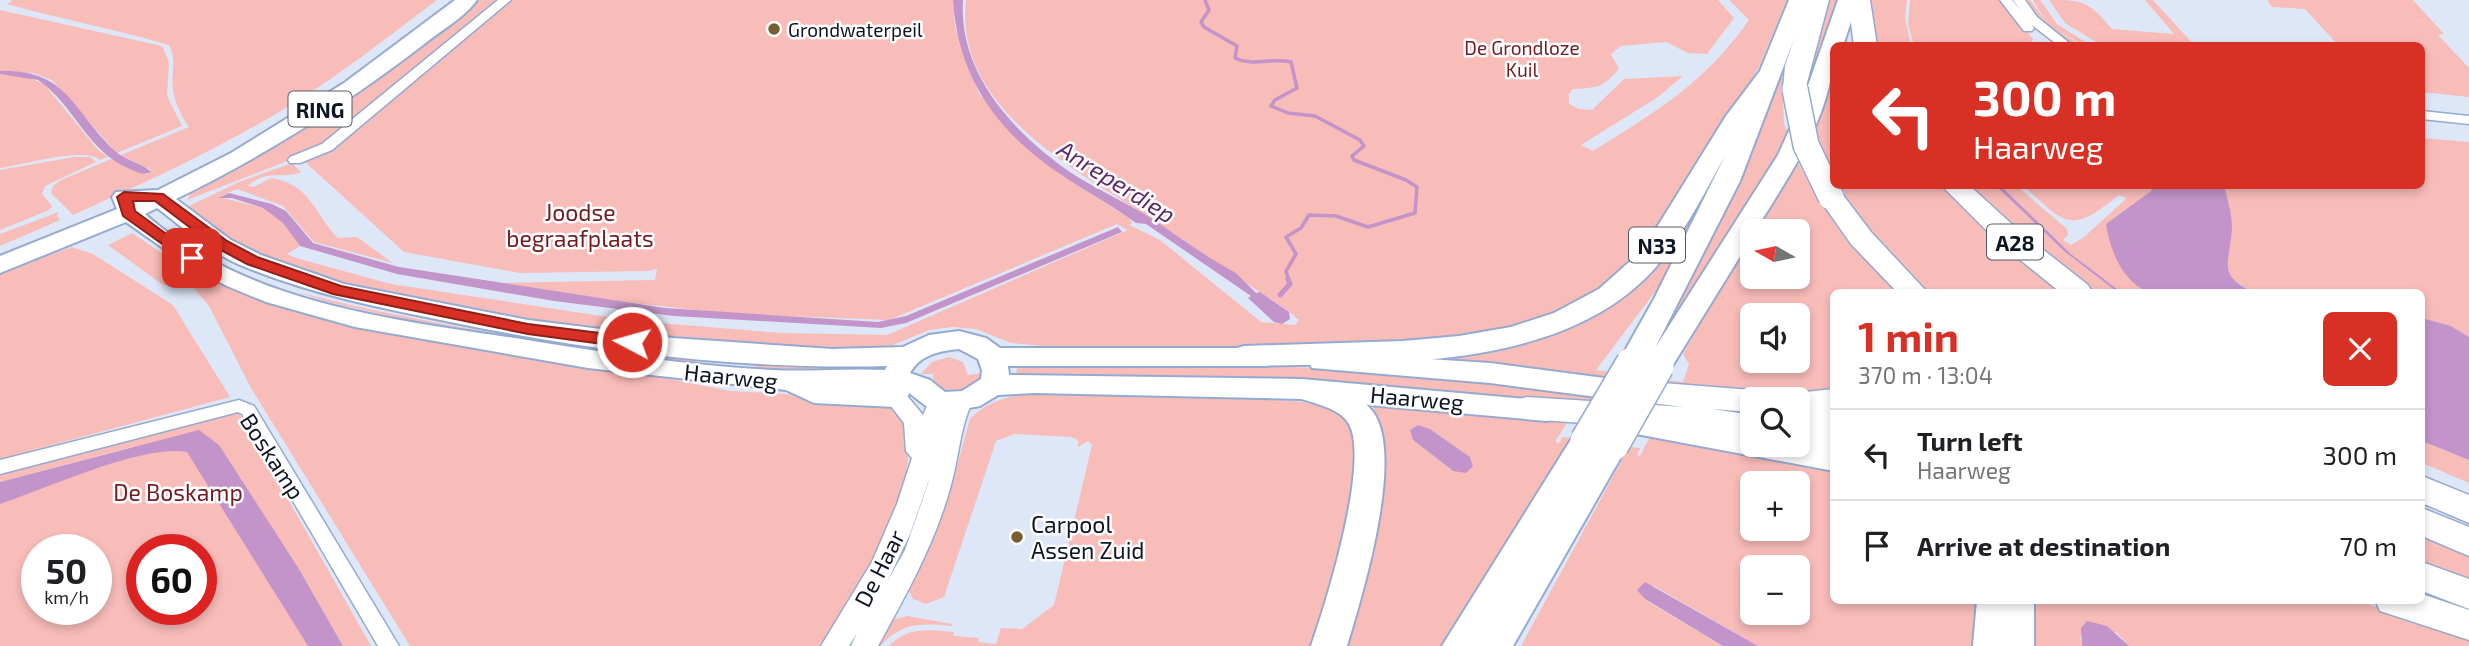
<!DOCTYPE html>
<html lang="en">
<head>
<meta charset="utf-8">
<style>
	body { margin:0; font-family:"Exo 2",sans-serif; background:#f2f2f2; color:#202124; height:100vh; display:flex; flex-direction:column; font-size:26px; white-space:nowrap }
	* { box-sizing:border-box; margin:0 }
	p { font-size:23px; color:#757577 }
	.icon { flex:none; width:38px; height:38px; fill:none; stroke:currentColor; stroke-width:2; stroke-linecap:round; stroke-linejoin:round }
	.map { position:relative; flex:1; overflow:hidden }
	.details { position:absolute; left:1830px; top:289px; width:595px; height:315px; display:flex; flex-direction:column; background:#fff; border-radius:10px; box-shadow:0 4px 10px #0003 }
	.details>* { flex:none }
	.top-card { position:absolute; left:1830px; top:42px; width:595px; height:147px; border-radius:10px; box-shadow:0 4px 10px #0003; background:#d93025; color:#fff; overflow:hidden }
	.needle { width:46px; rotate:279deg }
	.controls { position:absolute; left:1740px; top:219px; display:grid; gap:14px }
	.controls a { display:grid; place-items:center; width:70px; height:70px; border-radius:10px; background:#fff; box-shadow:0 4px 10px #0003; font-size:35px }
	.speed { position:absolute; left:21px; top:534px; display:flex; gap:14px; font-size:35px; font-weight:700; text-align:center }
	.speed>* { display:grid; place-content:center; width:91px; height:91px; border-radius:50%; background:#fff; box-shadow:0 4px 10px #0003; line-height:1 }
	.speed small { font-size:18px; font-weight:400 }
	.speed .limit { border:10px solid #d22; background:#fff; color:#111 }
	.pin { position:absolute; display:grid; place-items:center; width:60px; height:60px; color:#fff; margin:-30px; border-radius:14px; box-shadow:0 4px 10px #0006 }
	.me { position:absolute; width:77px; margin:-38px; rotate:276deg; stroke-linejoin:round; filter:drop-shadow(0 0 5px #0008) }
	.turn { display:flex; align-items:center; gap:24px; height:147px; padding:0 28px; font-size:32px }
	.turn .icon { width:91px; height:91px; stroke-width:2.5 }
	.turn b { display:block; font-size:49px; line-height:60px }
	.round { display:grid; place-items:center; flex:none; width:74px; height:74px; border-radius:10px; background:#f2f2f2 }
	.head { display:flex; align-items:center; justify-content:space-between; height:119px; padding:0 28px }
	h1 { font-size:42px; font-weight:700; line-height:52px; color:#d93025 }
	ul { padding:0; list-style:none }
	li { display:flex; align-items:center; gap:21px; height:91px; padding:0 28px; border-top:2px solid #e0e0e0 }
	li div { flex:1 }
	li b { display:block; font-size:26px }
	li em { font-style:normal }
	.map>svg:first-child { display:block }
	.green { fill:#f8bcb9; fill-rule:evenodd }
	.water { fill:#c294c9 }
	.lines { fill:none; stroke-linecap:round; stroke-linejoin:round }
	.stream-far1 { stroke:#c294c9; stroke-width:3.5 }
	.stream { stroke:#c294c9; stroke-width:5 }
	.minor-casing { stroke:#95aad0; stroke-width:3 }
	.tertiary-casing { stroke:#95aad0; stroke-width:3 }
	.primary-casing { stroke:#95aad0; stroke-width:4 }
	.trunk-casing { stroke:#95aad0; stroke-width:4 }
	.motorway-casing { stroke:#95aad0; stroke-width:3 }
	.minor { fill:#fff; fill-rule:evenodd }
	.tertiary { fill:#fff; fill-rule:evenodd }
	.primary { fill:#fff; fill-rule:evenodd }
	.trunk { fill:#fff; fill-rule:evenodd }
	.motorway { fill:#fff; fill-rule:evenodd }
	.trunk-bridge-casing { stroke:#95aad0; stroke-width:34; stroke-linecap:butt }
	.motorway-bridge-casing { stroke:#95aad0; stroke-width:28; stroke-linecap:butt }
	.trunk-bridge { stroke:#fff; stroke-width:31 }
	.motorway-bridge { stroke:#fff; stroke-width:25 }
	.route { fill:#d93025; stroke:#8d1f18; stroke-width:2 }
	.poi-dot { fill:#775e2f; stroke:#fff; stroke-width:2.5 }
	.labels { text-anchor:middle; dominant-baseline:central; stroke-width:5; stroke-linejoin:round; paint-order:stroke }
	.far-poi-label { font-size:19px; fill:#0e1523; stroke:#fff; text-anchor:start }
	.far-park-label { font-size:19px; fill:#721b21; stroke:#fff }
	.shield { fill:#fff; stroke:#565b65; stroke-width:2 }
	.shield-label { font-size:21px; font-weight:bold; fill:#0e1523 }
	.park-label { font-size:23px; fill:#721b21; stroke:#fff }
	.street-label { font-size:23px; fill:#0e1523; stroke:#fff }
	.poi-label { font-size:23px; fill:#0e1523; stroke:#fff; text-anchor:start }
	.water-label { font-size:24px; font-style:italic; fill:#5f2869; stroke:#fff }
</style>
</head>
<body>
<div class="map">
<svg width="2469" height="646" viewBox="0 0 2469 646">
	<rect width="100%" height="100%" fill="#dee7f7"/>
	<g class="green">
		<path d="M13,0H437C388,37 341,74 289,106C220,148 147,182 73,215L51,193L53,186L61,180L111,159L147,175L151,170L121,155L189,127C183,119 174,101 173,90C171,74 177,60 169,45C115,29 60,19 7,4Z"/>
		<polygon points="474,0 501,0 331,141 308,153 187,200 192,191"/>
		<path d="M513,0H953L955,27L979,94L1061,175L1129,218L1132,223L1129,225L1160,240L1261,322L1295,325L1299,320C1280,304 1258,291 1237,277C1207,256 1176,234 1144,214C1070,167 954,105 966,0H1718L1734,18L1707,54L1688,53L1666,42L1621,46L1611,54L1619,69C1601,89 1599,87 1573,89L1569,94V104L1579,109L1592,110L1624,79L1683,76L1658,97L1581,145L1593,151C1657,111 1705,83 1749,20L1729,0H1787L1759,67L1654,241L1628,269L1577,307L1478,339L1333,348L1056,347L1011,343L976,329L952,327L929,330L893,345L859,348L831,349L660,335C604,337 546,324 491,313C407,297 308,289 234,243C217,233 202,219 187,207L239,182L292,163L301,172C281,180 268,168 248,186L254,187L271,178C311,184 314,214 338,238L357,237L393,263L314,242L283,206L237,189L219,197L263,208L283,223L300,246L287,254L296,258L391,284L634,321L782,333L887,335L1128,230L1117,224L889,320L734,314L624,302L499,283L655,280L657,269L647,271L520,273L404,252L304,161L332,150Z"/>
		<polygon points="1823,0 1842,0 1808,95 1802,74"/>
		<polygon points="1869,0 1907,0 1905,18 1911,45 1875,45"/>
		<polygon points="1910,0 2003,0 2033,39 2029,45 1914,46 1908,24"/>
		<path d="M2024,0H2030L2047,23L2033,0H2040L2057,24L2090,45H2083L2061,32L2080,45C2058,45 2035,17 2024,0Z"/>
		<path d="M2049,0C2085,0 2089,2 2112,29L2174,34L2145,0H2153L2194,45H2101L2065,23Z"/>
		<polygon points="2267,0 2413,0 2444,34 2438,35 2469,68 2469,97 2422,92 2422,46 2338,45 2305,9 2272,7"/>
		<polygon points="0,10 162,46 169,62 167,96 182,126 117,153 52,80 33,73 0,71"/>
		<polygon points="1834,69 1834,177 1813,130 1824,107 1819,105"/>
		<polygon points="1776,73 1782,74 1784,123 1790,140 1647,363"/>
		<path d="M0,74L27,77L44,84L98,150L108,157L100,160C85,146 22,165 0,168Z"/>
		<path d="M1752,100L1691,244L1596,370L1683,382L1689,364L1683,354L1752,232V276H1797V231H1752L1795,157L1819,202H1823L1901,292H1834V396L1775,399L1726,396L1394,359L1602,303ZM1752,315H1797V360H1752Z"/>
		<path d="M2422,138L2469,142V337L2451,326L2422,318V292H2254C2216,276 2230,261 2231,229C2232,214 2228,200 2224,186H2422Z"/>
		<polygon points="74,157 90,157 96,162 45,186 42,194 52,206 49,210 0,230 0,170"/>
		<polygon points="1839,186 1949,186 1967,205 2071,292 1920,292 1899,273"/>
		<polygon points="1965,186 1996,186 2064,251 2117,292 2090,292 2048,260"/>
		<path d="M2001,186H2017L2067,229L2068,235L2063,240L2071,245L2083,238L2127,198L2119,195C2072,233 2067,227 2024,186H2153L2151,191L2106,224L2127,276L2149,292H2121L2071,254Z"/>
		<polygon points="59,212 57,216 60,220 0,246 0,234"/>
		<path d="M132,233L175,262L235,290L337,322L629,371L730,391L883,399L908,419C919,495 863,586 819,646H410L251,388L209,306L192,286L163,285L108,245Z"/>
		<polygon points="72,247 93,254 173,305 230,397 0,459 0,272"/>
		<path d="M297,292C382,314 468,329 554,342C613,350 671,354 728,369L398,318L328,302Z"/>
		<path d="M949,357L963,362L968,375L981,373C976,390 962,391 947,393L933,383V374H921L932,362Z"/>
		<polygon points="736,361 876,362 871,378 778,373"/>
		<polygon points="1257,365 1446,375 1752,414 1752,423 1016,379 1017,367"/>
		<path d="M1082,391L1156,392L1304,402C1319,404 1343,409 1352,424C1370,455 1324,608 1313,646H889C908,626 929,630 954,632V636L979,638L978,642L996,644L1001,628L1022,629L1054,605L1092,445L1088,441L1078,447V440L1071,437L1014,434L996,441L944,597L926,604L913,599L909,591L931,545L949,494L970,419C999,389 1044,393 1082,391Z"/>
		<path d="M1373,403L1568,421L1555,442L1559,443L1562,437L1579,439L1450,646H1338L1376,421ZM1418,425L1430,429L1470,457L1473,466L1451,470L1413,440L1410,430Z"/>
		<path d="M237,409L371,646H343L299,569L223,452L320,646H0V493L136,446L0,482V471ZM37,550H96V609H37ZM142,550H201V609H142Z"/>
		<path d="M1652,433L1834,465V600H1985L1982,646H1758L1654,586L1644,594L1645,600L1723,646H1521L1629,447L1640,448L1637,455L1640,456ZM1752,483H1797V528H1752ZM1752,567H1797V612H1752Z"/>
		<polygon points="2422,441 2469,460 2469,483 2422,463"/>
		<polygon points="2422,526 2469,546 2469,590 2422,572"/>
		<polygon points="2028,600 2355,600 2469,637 2469,646 2129,646 2116,632 2080,636 2082,646 2026,646"/>
		<path d="M907,616L952,624V626C924,623 900,622 881,646H875L892,620Z"/>
	</g>
	<g class="water">
		<path d="M953,0H963C958,75 1017,137 1076,176C1098,190 1123,201 1146,215C1176,234 1204,256 1236,273L1256,293L1260,292L1289,312L1290,319L1282,324L1274,322L1248,298L1251,296L1146,224L1136,223C1113,206 1087,192 1063,176C998,133 958,79 953,0Z"/>
		<path d="M0,71C68,69 72,110 115,151C125,160 144,164 151,172C143,176 137,172 130,169C86,151 75,105 38,80L0,74Z"/>
		<polygon points="1996,186 2001,186 2071,254 2121,292 2117,292 2064,251"/>
		<path d="M2153,186H2224C2228,200 2232,214 2232,229C2230,261 2216,276 2254,292C2235,292 2161,297 2148,292C2122,281 2110,250 2106,224L2151,191Z"/>
		<polygon points="229,193 272,204 286,211 313,243 399,267 665,308 878,322 906,316 1118,227 1122,232 906,323 881,328 674,316 554,301 397,274 300,246 283,223 263,208 232,198 218,198"/>
		<polygon points="2422,318 2451,326 2469,337 2469,460 2422,441"/>
		<polygon points="1418,425 1430,429 1470,457 1473,466 1466,473 1453,471 1413,440 1410,430"/>
		<path d="M199,430L219,445L299,569L343,646H308L187,452C142,444 46,489 0,504V482Z"/>
		<polygon points="1645,582 1758,646 1723,646 1645,599 1637,590"/>
		<polygon points="2087,621 2107,626 2129,646 2082,646 2081,628"/>
	</g>
	<g class="lines">
		<path class="stream-far1" d="M1205,0L1209,10L1201,22L1204,27L1237,46L1235,58C1253,67 1272,57 1291,62L1297,88L1275,100L1271,106L1288,113L1315,116L1360,140L1364,146L1352,156L1354,160L1406,180L1417,187L1415,213L1368,227L1336,216L1309,215L1301,228L1286,237L1296,254L1286,271L1289,281"/>
		<polyline class="stream" points="1280,295 1290,284 1288,279"/>
		<defs>
			<g id="minor">
				<polygon points="498,0 511,0 332,150 300,163 290,163 288,160 290,157 322,144"/>
				<polygon points="2000,0 2012,0 2021,11 2013,0 2025,0 2037,17 2073,46 2059,46 2032,25 2034,28 2032,31 2024,31"/>
				<polygon points="2422,111 2469,116 2469,124 2422,119"/>
				<polygon points="239,400 254,406 399,646 378,646 242,414 238,412 0,474 0,460"/>
			</g>
			<path id="tertiary" d="M895,389L903,391L923,415L927,406L935,404L946,411L953,396H969L972,402C960,428 959,457 951,485C935,544 907,593 878,646H851L857,633L849,646H821L872,562L897,504L912,458L906,451L904,423L884,397L887,391ZM929,480L928,484L905,550L887,582L910,534Z"/>
			<g id="primary">
				<path d="M455,0H477C464,18 440,31 423,45C345,105 264,156 176,199L231,240L261,255L344,284L528,320L673,338L832,349L903,347L929,335L959,331L986,338L1000,348H1266L1276,350L1279,357L1276,364L1266,366H1008L1009,375L1302,379L1547,401L1557,404L1561,411L1557,418L1547,421L1302,399L1034,393L998,395L980,406L948,412L926,406L909,393L905,404L895,407L814,403L786,390L588,368L355,327L266,302L227,286L190,267L126,222L0,273V256L117,209L112,197L116,192L158,190L231,153L344,83ZM157,208C185,229 212,254 245,267C311,294 380,308 450,322C592,351 741,370 887,366L885,370C848,368 810,372 773,370C691,366 608,353 527,340C398,320 246,305 145,214ZM959,349L978,359L982,370L981,379L962,391L945,392L930,380L910,373C920,355 939,351 959,349Z"/>
				<polygon points="1322,352 1490,363 1635,382 1645,385 1649,392 1645,399 1635,402 1490,383 1312,368 1308,361 1312,354"/>
				<polygon points="1797,407 1834,411 1834,431 1797,427"/>
				<polygon points="1630,414 1752,433 1752,444 1797,444 1797,442 1834,449 1834,471 1620,431 1616,424 1620,417"/>
			</g>
			<g id="trunk">
				<path d="M1789,0H1809L1740,181L1655,348L1778,155L1803,100L1838,0H1858L1843,46H1834C1834,114 1790,174 1755,231H1752V237L1668,373L1658,376L1648,373L1644,367L1632,373L1622,370L1618,363L1654,299L1726,154C1705,192 1684,234 1656,267C1561,375 1375,362 1244,366L1234,363L1230,356L1234,349L1244,346L1403,341L1459,336L1511,327L1554,313L1599,289L1637,255L1654,232L1726,116L1760,71Z"/>
				<path d="M1302,379C1325,385 1358,391 1373,412C1405,456 1362,596 1347,646H1311C1326,603 1370,463 1349,424C1340,407 1308,402 1292,396L1287,389L1292,382Z"/>
				<polygon points="1586,430 1597,433 1601,440 1613,434 1624,437 1628,445 1513,646 1442,646 1575,433"/>
				<polygon points="1977,600 2034,600 2034,646 1973,646"/>
			</g>
			<g id="motorway">
				<polygon points="1807,0 1829,0 1804,94 1786,94 1783,89 1785,66"/>
				<polygon points="1848,0 1870,0 1877,46 1854,46"/>
				<polygon points="1942,186 1970,186 2017,229 2088,285 2092,292 2060,292 1997,241"/>
				<polygon points="1831,189 1840,191 1871,232 1927,292 1897,292 1851,244 1818,197 1822,191"/>
				<polygon points="1637,381 1752,390 1763,393 1767,399 1752,399 1752,412 1712,409 1752,415 1752,439 1708,432 1527,419 1516,416 1511,408 1516,400 1527,397 1684,407 1626,400 1621,392 1626,384"/>
				<polygon points="1834,389 1834,411 1797,413 1797,399 1783,399 1786,394"/>
				<polygon points="1797,422 1834,428 1834,452 1793,444 1797,444"/>
				<polygon points="2422,476 2469,495 2469,523 2422,503"/>
				<polygon points="2422,508 2469,527 2469,556 2422,536"/>
				<polygon points="2422,562 2469,579 2469,609 2422,591"/>
				<polygon points="2422,594 2469,610 2469,640 2380,611 2375,600 2422,600"/>
			</g>
		</defs>
		<use href="#minor" class="minor-casing"/>
		<use href="#tertiary" class="tertiary-casing"/>
		<use href="#primary" class="primary-casing"/>
		<use href="#trunk" class="trunk-casing"/>
		<use href="#motorway" class="motorway-casing"/>
		<use href="#minor" class="minor"/>
		<use href="#tertiary" class="tertiary"/>
		<use href="#primary" class="primary"/>
		<use href="#trunk" class="trunk"/>
		<use href="#motorway" class="motorway"/>
		<defs>
			<g id="trunk-bridge">
				<polyline points="1586,441 1632,363"/>
				<polyline points="1613,445 1658,366"/>
			</g>
			<polyline id="motorway-bridge" points="1795,89 1806,145 1831,197"/>
		</defs>
		<use href="#trunk-bridge" class="trunk-bridge-casing"/>
		<use href="#motorway-bridge" class="motorway-bridge-casing"/>
		<use href="#trunk-bridge" class="trunk-bridge"/>
		<use href="#motorway-bridge" class="motorway-bridge"/>
	</g>
	<polygon class="route" points="124,192 163,194 227,241 257,257 341,286 528,324 632,337 640,342 632,348 528,334 333,294 247,264 217,248 155,201 133,201 135,211 199,258 197,261 186,261 123,216 117,197"/>
	<g class="poi-dot">
		<circle cx="774" cy="29" r="7"/>
		<circle cx="1017" cy="537" r="7"/>
	</g>
	<g class="labels">
		<g class="far-poi-label">
			<text x="788" y="29">Grondwaterpeil</text>
		</g>
		<g class="far-park-label">
			<text x="1522" y="47">De Grondloze<tspan x="1522" dy="22">Kuil</tspan></text>
		</g>
		<g class="shield">
			<rect x="288.5" y="91.5" width="63" height="35" rx="5"/>
			<rect x="1987" y="224.5" width="56" height="35" rx="5"/>
			<rect x="1629" y="227.5" width="56" height="35" rx="5"/>
		</g>
		<g class="shield-label">
			<text x="320" y="109">RING</text>
			<text x="2015" y="242">A28</text>
			<text x="1657" y="245">N33</text>
		</g>
		<g class="park-label">
			<text x="580" y="212">Joodse<tspan x="580" dy="26">begraafplaats</tspan></text>
			<text x="178" y="492">De Boskamp</text>
		</g>
		<g class="street-label">
			<text transform="translate(731 376) rotate(6)">Haarweg</text>
			<text transform="translate(1417 398) rotate(5)">Haarweg</text>
			<text transform="translate(273 456) rotate(57)">Boskamp</text>
			<text transform="translate(879 568) rotate(-63)">De Haar</text>
		</g>
		<g class="poi-label">
			<text x="1031" y="524">Carpool<tspan x="1031" dy="26">Assen Zuid</tspan></text>
		</g>
		<g class="water-label">
			<text transform="translate(1117 181) rotate(32)">Anreperdiep</text>
		</g>
	</g>
</svg>
<div class="controls">
<a><svg class="needle" viewBox="-14 -14 28 28"><path d="M0-13l5 13h-10z" fill="#e53935"/><path d="M0 13l5-13h-10z" fill="#757577"/></svg></a>
<a><svg class="icon" aria-label="sound" viewBox="0 0 24 24"><path d="M4 9h4l5-4v14l-5-4H4zM17 9q2 3 0 6"/></svg></a>
<a><svg class="icon" aria-label="search" viewBox="0 0 24 24"><circle cx="10" cy="10" r="6"/><path d="M15 15l6 6"/></svg></a>
<a>+</a>
<a>−</a>
</div>
<div class="speed"><div>50<small>km/h</small></div><div class="limit">60</div></div>
<div class="pin" style="left:192px;top:258px;background:#d93025"><svg class="icon" aria-label="arrive" viewBox="0 0 24 24"><path d="M6 21V4h12l-3 4 3 4H6"/></svg></div>
<svg class="me" style="left:632px;top:342px" viewBox="-20 -20 40 40"><circle r="17" fill="#d93025" stroke="#fff" stroke-width="3"/><path d="M0-11L8 9 0 5-8 9z" fill="#fff"/></svg>
<div class="top-card">
<div class="turn"><svg class="icon" aria-label="left" viewBox="0 0 24 24"><path d="M17 20v-9H6M10 6l-5 5 5 5"/></svg><div><b>300 m</b>Haarweg</div></div>
</div>
<section class="details">
<div class="head"><div><h1>1 min</h1><p>370 m · 13:04</p></div><a class="round" style="background:#d93025;color:#fff"><svg class="icon" aria-label="close" viewBox="0 0 24 24"><path d="M6 6l12 12M18 6L6 18"/></svg></a></div>
<ul>
<li><svg class="icon" aria-label="left" viewBox="0 0 24 24"><path d="M17 20v-9H6M10 6l-5 5 5 5"/></svg><div><b>Turn left</b><p>Haarweg</p></div><em>300 m</em></li>
<li><svg class="icon" aria-label="arrive" viewBox="0 0 24 24"><path d="M6 21V4h12l-3 4 3 4H6"/></svg><div><b>Arrive at destination</b></div><em>70 m</em></li>
</ul>
</section>
</div>
</body>
</html>
